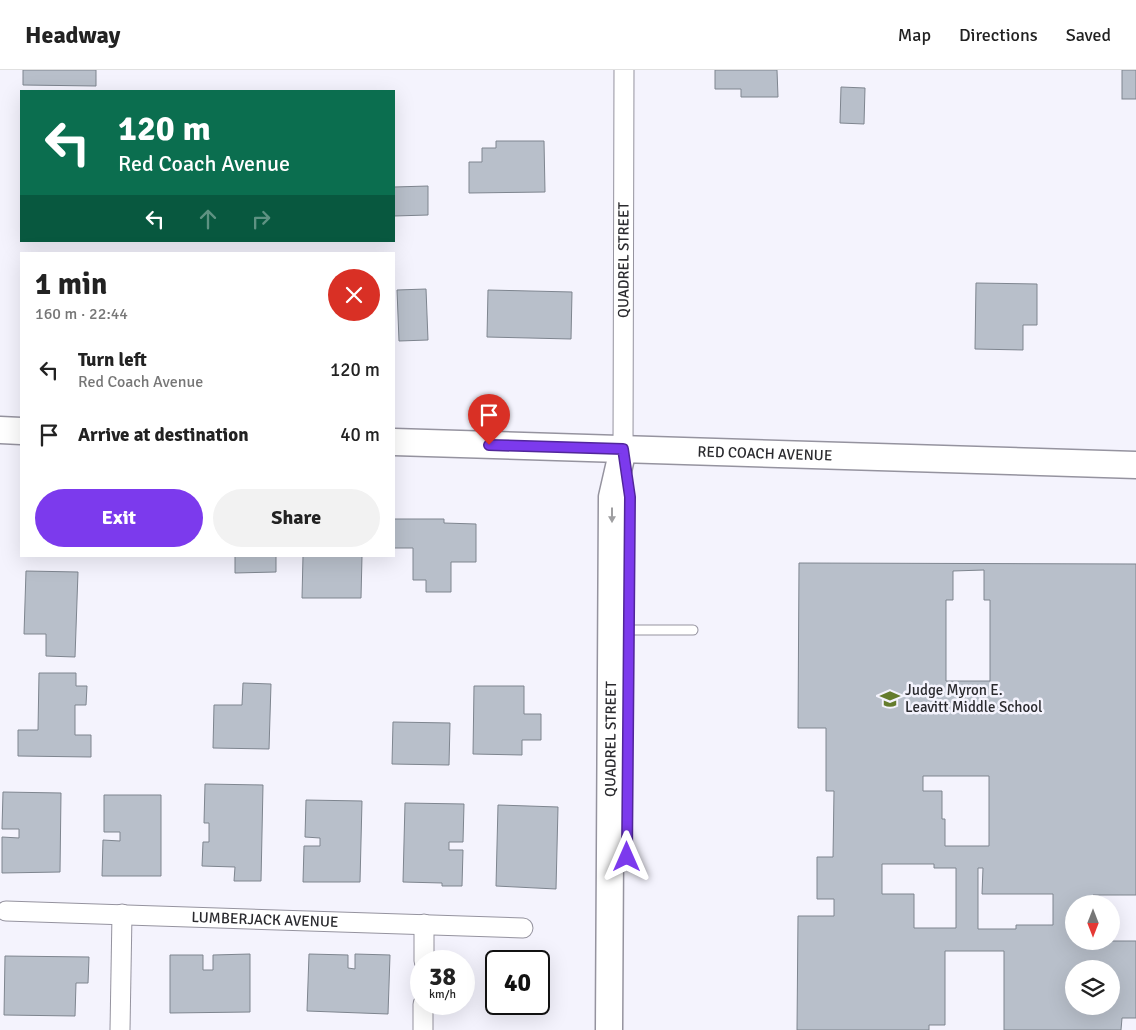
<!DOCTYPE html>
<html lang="en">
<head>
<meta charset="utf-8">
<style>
	body { margin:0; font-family:Signika,sans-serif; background:#f2f2f2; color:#222; height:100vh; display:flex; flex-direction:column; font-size:19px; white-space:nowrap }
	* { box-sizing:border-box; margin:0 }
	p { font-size:16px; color:#767676 }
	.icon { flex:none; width:28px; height:28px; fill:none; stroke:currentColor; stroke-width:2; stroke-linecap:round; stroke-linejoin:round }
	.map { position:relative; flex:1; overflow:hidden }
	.drawer { position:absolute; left:20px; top:182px; width:375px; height:305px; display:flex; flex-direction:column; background:#fff; border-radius:0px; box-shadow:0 5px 20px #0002 }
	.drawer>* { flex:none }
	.guide { position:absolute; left:20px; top:20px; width:375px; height:152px; border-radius:0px; box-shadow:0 5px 20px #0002; background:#0b6e4f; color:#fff; overflow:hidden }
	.needle { width:32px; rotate:180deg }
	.buttons { position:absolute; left:1065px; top:825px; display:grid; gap:10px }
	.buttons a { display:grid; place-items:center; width:55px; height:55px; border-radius:50%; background:#fff; box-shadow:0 5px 20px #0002; font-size:25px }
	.speed { position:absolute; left:410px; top:880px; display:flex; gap:10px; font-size:25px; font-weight:700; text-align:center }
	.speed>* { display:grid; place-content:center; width:65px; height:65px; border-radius:50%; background:#fff; box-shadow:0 5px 20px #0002; line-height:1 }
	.speed small { font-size:12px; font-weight:400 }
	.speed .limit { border:2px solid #111; border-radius:8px; background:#fff; color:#111 }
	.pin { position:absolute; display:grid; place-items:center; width:42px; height:42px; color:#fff; margin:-51px -21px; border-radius:50% 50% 50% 0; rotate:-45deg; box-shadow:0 0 5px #0007 }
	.pin .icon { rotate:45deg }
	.me { position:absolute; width:55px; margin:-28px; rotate:0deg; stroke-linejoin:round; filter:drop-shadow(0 0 4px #0008) }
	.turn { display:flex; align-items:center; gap:18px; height:105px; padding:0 15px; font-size:22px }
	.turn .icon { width:65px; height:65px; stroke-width:2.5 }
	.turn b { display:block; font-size:35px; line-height:42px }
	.lanes { display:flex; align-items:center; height:48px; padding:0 15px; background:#0003; justify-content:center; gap:25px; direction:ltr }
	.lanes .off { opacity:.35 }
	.round { display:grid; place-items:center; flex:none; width:52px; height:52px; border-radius:26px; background:#f2f2f2 }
	.summary { display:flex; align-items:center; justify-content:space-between; height:85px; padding:0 15px }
	h1 { font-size:30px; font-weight:700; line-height:38px }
	.cta { display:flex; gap:10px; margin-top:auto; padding:10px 15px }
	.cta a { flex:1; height:58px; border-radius:30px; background:#7c3aed; color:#fff; font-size:20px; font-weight:700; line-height:58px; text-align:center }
	.cta a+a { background:#f2f2f2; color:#222 }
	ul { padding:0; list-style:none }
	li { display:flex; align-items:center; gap:15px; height:65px; padding:0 15px }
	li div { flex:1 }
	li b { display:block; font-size:19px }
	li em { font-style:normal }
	header { display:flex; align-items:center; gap:30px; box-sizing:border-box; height:70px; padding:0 25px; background:#fff; border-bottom:1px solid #e0e0e0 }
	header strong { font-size:24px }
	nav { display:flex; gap:28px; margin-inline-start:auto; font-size:18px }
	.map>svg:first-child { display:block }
	.building { fill:#b8bfca; stroke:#7e858f; fill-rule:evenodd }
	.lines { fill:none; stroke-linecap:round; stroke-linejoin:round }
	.lane-casing { stroke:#95939f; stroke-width:11 }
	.street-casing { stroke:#95939f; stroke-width:21 }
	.secondary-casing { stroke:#95939f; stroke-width:29 }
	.lane { stroke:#fff; stroke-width:9 }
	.street { stroke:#fff; stroke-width:19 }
	.secondary { stroke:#fff; stroke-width:26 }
	.oneway { fill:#9f9fa1 }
	.route-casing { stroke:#51269a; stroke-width:12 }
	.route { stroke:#7c3aed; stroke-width:9 }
	.labels { text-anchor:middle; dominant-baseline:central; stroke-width:5; stroke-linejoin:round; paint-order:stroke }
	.street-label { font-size:15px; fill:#2a2a2e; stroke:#f4f3fd }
	.poi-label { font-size:15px; fill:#2a2a2e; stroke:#f4f3fd; text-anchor:start }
</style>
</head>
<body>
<header>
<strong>Headway</strong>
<nav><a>Map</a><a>Directions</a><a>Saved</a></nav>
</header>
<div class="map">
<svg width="1136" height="960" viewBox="0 0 1136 960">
	<rect width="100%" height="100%" fill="#f4f3fd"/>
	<g class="building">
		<polygon points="23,0 96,0 96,16 23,15"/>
		<polygon points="715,0 777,0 778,27 741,27 741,19 715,19"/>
		<rect x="1122" y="0" width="14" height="29"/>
		<polygon points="841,17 865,18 864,54 840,53"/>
		<polygon points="496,71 544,71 545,122 469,123 469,92 482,92 482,78 496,78"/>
		<polygon points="428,116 428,145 394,146 394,117"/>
		<polygon points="976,213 1037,214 1037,255 1023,255 1023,280 975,279"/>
		<polygon points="426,219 428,270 399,271 397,220"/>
		<polygon points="488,220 572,222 571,269 487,267"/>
		<polygon points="394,449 444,449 444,453 476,454 476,492 451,492 451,522 426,522 426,510 413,510 413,478 394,478"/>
		<polygon points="235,486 276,486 276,502 235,503"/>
		<polygon points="303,486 362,486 361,528 302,528"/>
		<path d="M799,493L1136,494V825H1093V834H1074V871H1136V948H1122L1121,960H1004V881H945V955H929V960H797L798,846H834V829H817V787H833L834,721H826V658H798ZM984,500V530H990V611H946V530H953V501ZM923,706H989V776H945V749H942V721H923ZM882,794H934V798H956V858H914V824H882ZM978,798H983L982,824H1053V855H1016V859H978ZM1074,899H1111V936H1074Z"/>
		<polygon points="26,501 78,502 75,587 46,586 46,564 24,564"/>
		<polygon points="39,603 76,603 76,616 87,616 86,635 75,635 75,665 91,665 91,687 18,686 18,660 38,660"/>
		<polygon points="243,613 271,614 269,679 213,678 214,635 242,635"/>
		<polygon points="474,616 524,616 524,644 541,644 541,670 522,670 522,685 473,684"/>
		<polygon points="393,652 450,653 449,695 392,694"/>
		<polygon points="205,714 263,715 261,811 234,811 235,797 202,796 203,772 209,772 209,753 204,753"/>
		<polygon points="3,722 61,723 60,802 2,803 2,767 19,768 19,759 2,759"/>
		<polygon points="104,725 161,725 161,806 102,806 103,770 120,771 120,762 104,762"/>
		<polygon points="306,730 362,731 360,812 303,812 304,776 320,776 320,768 305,767"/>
		<polygon points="405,733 464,734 463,772 449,772 449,780 463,780 462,816 442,816 442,813 403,812"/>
		<polygon points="498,735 558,737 556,819 496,816"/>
		<polygon points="250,884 250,942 170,943 170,885 203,885 203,900 213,900 213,885"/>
		<polygon points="309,884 348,885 348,898 355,899 355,884 390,885 388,944 307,941"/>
		<polygon points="5,886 89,887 88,913 76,913 75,946 4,945"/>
	</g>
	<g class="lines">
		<defs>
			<polyline id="lane" points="629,560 693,560"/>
			<g id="street">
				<path id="s1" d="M623,379L624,0"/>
				<path id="s2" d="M6,841L523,858"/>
				<polyline points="424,891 424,854"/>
				<polyline points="120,960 122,844"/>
				<polyline points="423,960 423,934"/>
			</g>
			<g id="secondary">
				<polyline points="0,360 21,361"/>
				<path id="s3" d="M394,372L1136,395"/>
				<path id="s4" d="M609,960L612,427L623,379"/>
			</g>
		</defs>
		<use href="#lane" class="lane-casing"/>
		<use href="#street" class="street-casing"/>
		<use href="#secondary" class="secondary-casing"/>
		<use href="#lane" class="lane"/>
		<use href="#street" class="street"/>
		<use href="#secondary" class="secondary"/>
	</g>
	<defs><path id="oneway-solid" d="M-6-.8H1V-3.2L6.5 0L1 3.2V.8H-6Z" transform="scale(1.25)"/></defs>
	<use class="oneway" href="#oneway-solid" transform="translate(612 445) rotate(90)"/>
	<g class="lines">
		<defs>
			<polyline id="route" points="489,375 623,379 630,427 627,787"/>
		</defs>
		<use href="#route" class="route-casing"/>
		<use href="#route" class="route"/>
	</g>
	<defs>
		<symbol id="school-bare" viewBox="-9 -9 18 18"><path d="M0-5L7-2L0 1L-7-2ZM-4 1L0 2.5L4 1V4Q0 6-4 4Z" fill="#647c2d" stroke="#f4f3fd" stroke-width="2.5" paint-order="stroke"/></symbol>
	</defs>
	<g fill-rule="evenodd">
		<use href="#school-bare" x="876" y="615" width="28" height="28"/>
	</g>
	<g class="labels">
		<g class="street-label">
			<text stroke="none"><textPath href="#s1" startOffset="189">QUADREL STREET</textPath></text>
			<text stroke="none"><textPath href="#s3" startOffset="371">RED COACH AVENUE</textPath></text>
			<text stroke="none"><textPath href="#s4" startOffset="291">QUADREL STREET</textPath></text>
			<text stroke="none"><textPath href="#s2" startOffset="259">LUMBERJACK AVENUE</textPath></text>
		</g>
		<g class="poi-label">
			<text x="905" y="620">Judge Myron E.<tspan x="905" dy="17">Leavitt Middle School</tspan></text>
		</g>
	</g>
</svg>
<div class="buttons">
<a><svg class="needle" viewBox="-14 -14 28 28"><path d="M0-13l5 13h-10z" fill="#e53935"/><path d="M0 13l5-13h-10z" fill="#767676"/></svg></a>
<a><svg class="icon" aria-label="layers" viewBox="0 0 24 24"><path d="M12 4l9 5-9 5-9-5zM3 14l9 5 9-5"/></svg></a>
</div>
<div class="speed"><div>38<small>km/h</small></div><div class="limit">40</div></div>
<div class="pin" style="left:489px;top:375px;background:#d93025"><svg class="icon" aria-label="arrive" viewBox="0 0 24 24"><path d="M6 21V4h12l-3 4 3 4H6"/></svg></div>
<svg class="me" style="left:627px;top:787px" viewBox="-20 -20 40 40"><path d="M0-17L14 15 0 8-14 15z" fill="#7c3aed" stroke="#fff" stroke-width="4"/></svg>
<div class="guide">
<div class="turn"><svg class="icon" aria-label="left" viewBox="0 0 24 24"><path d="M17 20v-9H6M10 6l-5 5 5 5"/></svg><div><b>120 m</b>Red Coach Avenue</div></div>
<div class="lanes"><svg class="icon" aria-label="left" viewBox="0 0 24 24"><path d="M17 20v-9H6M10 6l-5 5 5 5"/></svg><svg class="icon off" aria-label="ahead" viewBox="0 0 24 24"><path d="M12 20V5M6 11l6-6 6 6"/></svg><svg class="icon off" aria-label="right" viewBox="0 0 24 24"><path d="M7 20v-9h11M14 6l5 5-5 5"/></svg></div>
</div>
<section class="drawer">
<div class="summary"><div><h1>1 min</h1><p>160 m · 22:44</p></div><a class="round" style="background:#d93025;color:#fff"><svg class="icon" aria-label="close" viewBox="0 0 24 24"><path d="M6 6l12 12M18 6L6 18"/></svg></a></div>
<ul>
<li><svg class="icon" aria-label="left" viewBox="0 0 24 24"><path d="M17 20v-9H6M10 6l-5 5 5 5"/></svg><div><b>Turn left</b><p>Red Coach Avenue</p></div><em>120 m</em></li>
<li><svg class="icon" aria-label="arrive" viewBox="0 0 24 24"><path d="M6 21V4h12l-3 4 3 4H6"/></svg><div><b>Arrive at destination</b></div><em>40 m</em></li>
</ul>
<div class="cta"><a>Exit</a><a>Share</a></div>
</section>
</div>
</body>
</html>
